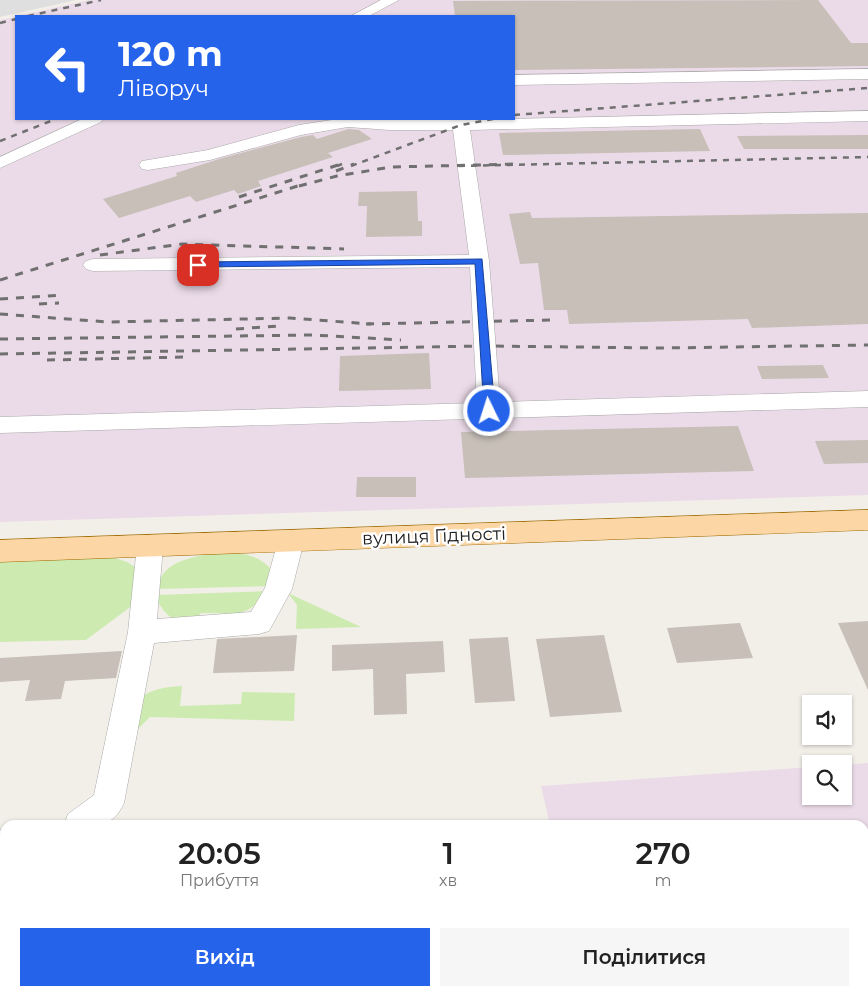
<!DOCTYPE html>
<html lang="uk">
<head>
<meta charset="utf-8">
<style>
	body { margin:0; font-family:Montserrat,sans-serif; background:#f6f6f6; color:#222; height:100vh; display:flex; flex-direction:column; font-size:19px; white-space:nowrap }
	* { box-sizing:border-box; margin:0 }
	p { font-size:16px; color:#767676 }
	.icon { flex:none; width:28px; height:28px; fill:none; stroke:currentColor; stroke-width:2; stroke-linecap:round; stroke-linejoin:round }
	.map { position:relative; flex:1; overflow:hidden }
	.panel { position:absolute; left:0px; top:820px; width:869px; height:176px; display:flex; flex-direction:column; background:#fff; border-radius:15px 15px 0 0; box-shadow:0 1px 4px #0004 }
	.panel>* { flex:none }
	.banner { position:absolute; left:15px; top:15px; width:500px; height:105px; border-radius:0px; box-shadow:0 1px 4px #0004; background:#2563eb; color:#fff; overflow:hidden }
	.fabs { position:absolute; left:802px; top:695px; display:grid; gap:10px }
	.fabs a { display:grid; place-items:center; width:50px; height:50px; border-radius:0px; background:#fff; box-shadow:0 1px 4px #0004; font-size:25px }
	.pin { position:absolute; display:grid; place-items:center; width:42px; height:42px; color:#fff; margin:-21px; border-radius:10px; box-shadow:0 2px 8px #0006 }
	.me { position:absolute; width:55px; margin:-28px; rotate:356deg; stroke-linejoin:round; filter:drop-shadow(0 0 4px #0008) }
	.turn { display:flex; align-items:center; gap:18px; height:105px; padding:0 20px; font-size:22px }
	.turn .icon { width:65px; height:65px; stroke-width:2.5 }
	.turn b { display:block; font-size:35px; line-height:42px }
	.eta { display:flex; justify-content:space-evenly; align-items:center; height:85px; text-align:center }
	.eta b { font-size:30px; font-weight:600; line-height:35px }
	.button { display:flex; gap:10px; margin-top:auto; padding:10px 20px }
	.button a { flex:1; height:58px; border-radius:0px; background:#2563eb; color:#fff; font-size:20px; font-weight:600; line-height:58px; text-align:center }
	.button a+a { background:#f6f6f6; color:#222 }
	.map>svg:first-child { display:block }
	.residential { fill:#e0dfdf }
	.industrial { fill:#ebdbe8 }
	.grass { fill:#cdebb0 }
	.building { fill:#c7bfb8 }
	.lines { fill:none; stroke-linecap:round; stroke-linejoin:round }
	.minor-casing { stroke:#a9a9a9; stroke-width:1 }
	.major-casing { stroke:#a06b00; stroke-width:1 }
	.minor { fill:#fff; fill-rule:evenodd }
	.major { fill:#fcd6a4; fill-rule:evenodd }
	.rail-far1 { stroke:#707070; stroke-width:2.5; stroke-dasharray:6 6; stroke-linecap:butt }
	.rail { stroke:#707070; stroke-width:3; stroke-dasharray:8 8; stroke-linecap:butt }
	.route { fill:#2563eb; stroke:#184099 }
	.labels { text-anchor:middle; dominant-baseline:central; stroke-width:5; stroke-linejoin:round; paint-order:stroke }
	.street-label { font-size:18px; fill:#222; stroke:#fff }
</style>
</head>
<body>
<div class="map">
<svg width="868" height="996" viewBox="0 0 868 996">
	<rect width="100%" height="100%" fill="#f2efe9"/>
	<polygon class="residential" points="0,0 76,0 0,17"/>
	<g class="industrial">
		<polygon points="89,0 868,0 868,495 0,522 0,20 16,17 16,119 514,119 514,16 18,16"/>
		<polygon points="868,763 868,996 451,996 451,991 864,991 864,825 550,825 541,786 811,767 811,796 844,796 844,765"/>
	</g>
	<g class="grass">
		<path d="M210,554C235,553 252,550 271,569V586L157,589C161,563 187,558 210,554Z"/>
		<polygon points="112,557 127,562 138,569 137,602 86,640 0,642 0,562"/>
		<path d="M269,591C244,620 236,613 201,613L191,624C173,622 161,613 156,595Z"/>
		<polygon points="288,593 361,627 296,629 297,605"/>
		<path d="M182,686L180,706L241,704L242,692L295,693L294,721L150,717L133,734L137,700C151,689 164,687 182,686Z"/>
	</g>
	<g class="building">
		<polygon points="818,0 851,43 868,43 868,66 514,70 514,16 455,16 453,1"/>
		<polygon points="348,129 359,130 372,139 328,153 333,157 258,181 261,186 238,194 234,190 196,202 190,196 119,218 103,199 177,176 176,173 219,159 301,137 313,135 317,139"/>
		<polygon points="700,129 710,151 503,155 499,133"/>
		<polygon points="868,135 868,149 744,149 737,136"/>
		<polygon points="417,191 418,221 422,221 422,236 366,237 367,206 358,206 359,192"/>
		<polygon points="530,212 532,218 868,213 868,324 752,328 748,319 569,324 567,310 544,310 538,263 520,264 509,214"/>
		<polygon points="429,353 431,389 339,391 340,356"/>
		<polygon points="823,365 829,378 762,379 757,366"/>
		<polygon points="738,426 754,471 465,478 461,432"/>
		<polygon points="868,440 868,463 824,464 815,441"/>
		<polygon points="357,477 416,477 416,497 356,497"/>
		<polygon points="868,621 868,690 838,623"/>
		<polygon points="740,623 753,658 677,663 667,628"/>
		<polygon points="297,635 294,671 213,673 217,639"/>
		<polygon points="604,635 622,712 550,717 536,639"/>
		<polygon points="508,637 515,701 475,703 469,639"/>
		<polygon points="443,641 445,672 406,674 407,714 374,715 373,669 332,671 332,645"/>
		<polygon points="122,651 116,678 65,681 61,699 25,701 30,680 0,682 0,658"/>
	</g>
	<g class="lines">
		<defs>
			<g id="minor">
				<polygon points="381,0 399,0 369,16 351,16"/>
				<polygon points="868,69 868,79 514,85 514,75"/>
				<polygon points="868,111 868,121 470,130 489,261 500,402 868,391 868,407 0,433 0,417 477,403 470,267 93,271 86,269 83,265 86,261 93,259 469,255 453,130 390,130 348,127 301,135 210,160 148,170 142,169 139,165 142,161 208,150 299,125 338,119 463,120"/>
				<polygon points="82,119 103,119 101,122 0,168 0,157"/>
				<path d="M291,531L300,534L304,541L292,589L269,631L259,634L154,643L124,803C111,832 90,825 64,825L68,814L94,795L128,632L137,546L141,539L150,536L159,539L163,546L157,619L251,612L265,588L278,541L282,534Z"/>
				<rect x="0" y="830" width="5" height="32"/>
				<rect x="0" y="907" width="5" height="34"/>
			</g>
			<polygon id="major" points="868,510 868,530 0,562 0,540"/>
		</defs>
		<use href="#minor" class="minor-casing"/>
		<use href="#major" class="major-casing"/>
		<use href="#minor" class="minor"/>
		<use href="#major" class="major"/>
		<g class="rail-far1">
			<polyline points="28,16 101,0"/>
			<polyline points="0,23 16,19"/>
			<polyline points="514,115 868,88"/>
			<polyline points="0,141 56,119"/>
			<polyline points="337,166 342,164"/>
			<polyline points="351,166 461,125 493,119"/>
			<polyline points="459,166 868,157"/>
		</g>
		<g class="rail">
			<polyline points="336,171 354,164"/>
			<polyline points="299,186 337,176 391,167 518,164"/>
			<polyline points="239,197 341,164"/>
			<polyline points="100,255 182,244 344,249"/>
			<polyline points="0,280 304,184"/>
			<polyline points="0,299 62,295"/>
			<polyline points="39,304 59,303"/>
			<polyline points="0,314 108,322 290,318 371,324"/>
			<polyline points="366,324 553,320"/>
			<polyline points="236,329 278,326"/>
			<polyline points="0,339 313,335 401,340"/>
			<polyline points="0,354 485,346 663,348 868,345"/>
			<polyline points="47,360 185,357"/>
		</g>
	</g>
	<polygon class="route" points="482,259 495,411 489,414 484,411 475,264 198,267 194,265 198,262"/>
	<g class="labels">
		<g class="street-label">
			<text transform="translate(434 536) rotate(-2)">вулиця Гідності</text>
		</g>
	</g>
</svg>
<div class="fabs">
<a><svg class="icon" aria-label="sound" viewBox="0 0 24 24"><path d="M4 9h4l5-4v14l-5-4H4zM17 9q2 3 0 6"/></svg></a>
<a><svg class="icon" aria-label="search" viewBox="0 0 24 24"><circle cx="10" cy="10" r="6"/><path d="M15 15l6 6"/></svg></a>
</div>
<div class="pin" style="left:198px;top:265px;background:#d93025"><svg class="icon" aria-label="arrive" viewBox="0 0 24 24"><path d="M6 21V4h12l-3 4 3 4H6"/></svg></div>
<svg class="me" style="left:489px;top:411px" viewBox="-20 -20 40 40"><circle r="17" fill="#2563eb" stroke="#fff" stroke-width="3"/><path d="M0-11L8 9 0 5-8 9z" fill="#fff"/></svg>
<div class="banner">
<div class="turn"><svg class="icon" aria-label="left" viewBox="0 0 24 24"><path d="M17 20v-9H6M10 6l-5 5 5 5"/></svg><div><b>120 m</b>Ліворуч</div></div>
</div>
<section class="panel">
<div class="eta">
<div><b>20:05</b><p>Прибуття</p></div>
<div><b>1</b><p>хв</p></div>
<div><b>270</b><p>m</p></div>
</div>
<div class="button"><a>Вихід</a><a>Поділитися</a></div>
</section>
</div>
</body>
</html>
